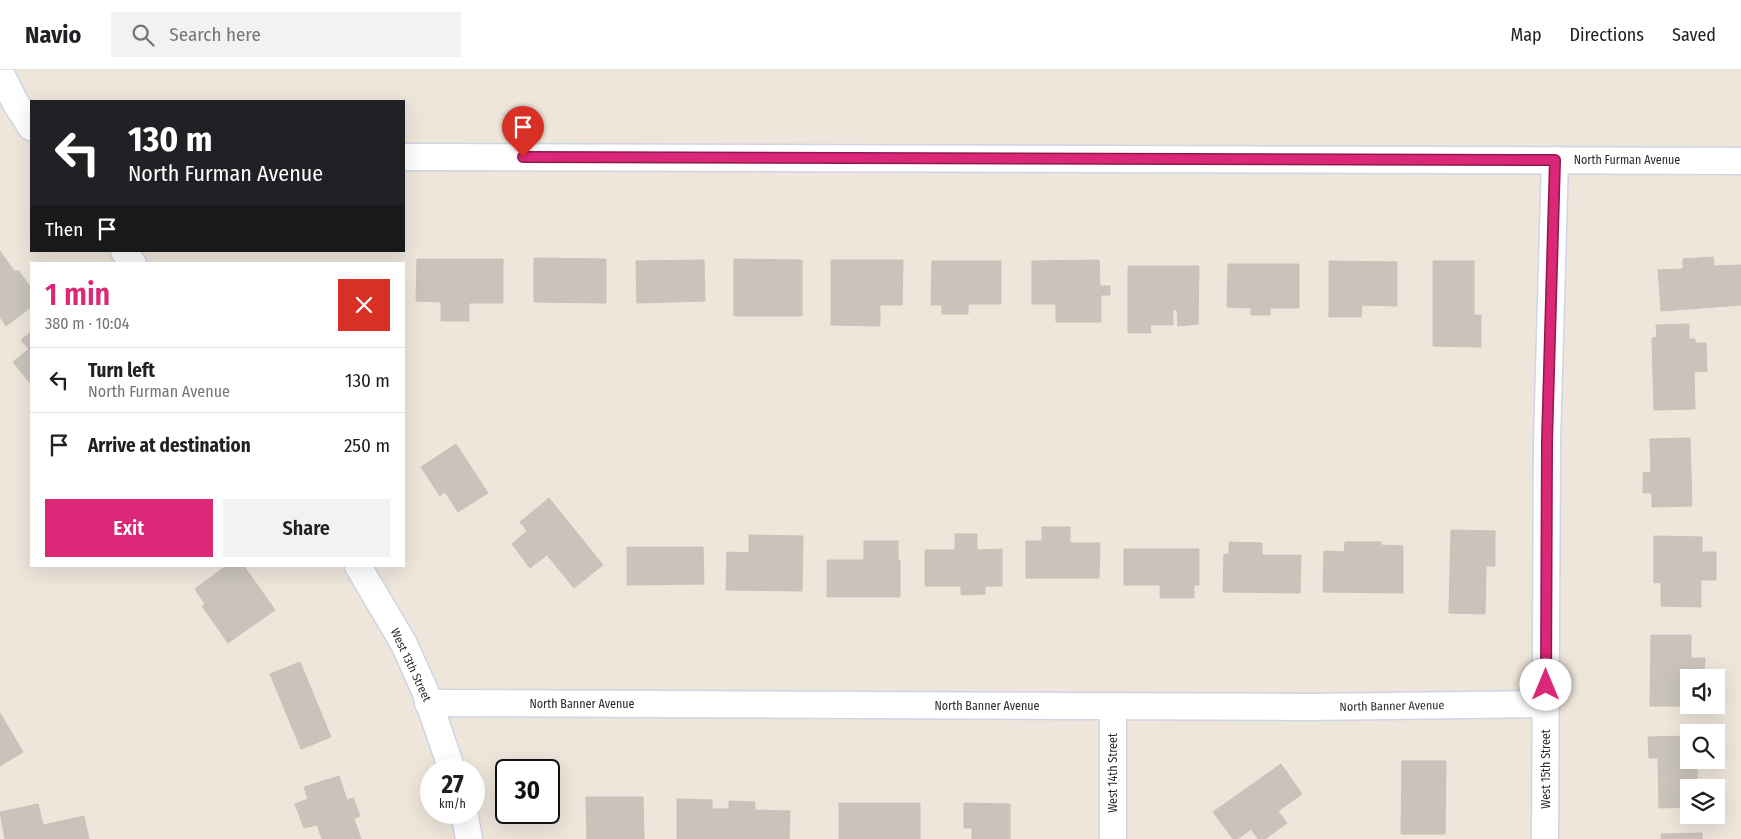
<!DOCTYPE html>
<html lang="en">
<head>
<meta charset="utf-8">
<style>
	body { margin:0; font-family:"Fira Sans Condensed",sans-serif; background:#f2f2f2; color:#202124; height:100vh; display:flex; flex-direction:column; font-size:19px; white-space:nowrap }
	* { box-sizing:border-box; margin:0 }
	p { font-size:16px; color:#757577 }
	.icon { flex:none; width:28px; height:28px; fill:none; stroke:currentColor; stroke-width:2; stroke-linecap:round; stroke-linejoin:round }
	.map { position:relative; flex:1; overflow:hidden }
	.side { position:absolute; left:30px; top:192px; width:375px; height:305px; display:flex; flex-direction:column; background:#fff; border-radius:0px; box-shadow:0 5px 20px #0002 }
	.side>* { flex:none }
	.hud { position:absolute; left:30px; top:30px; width:375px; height:152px; border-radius:0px; box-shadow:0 5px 20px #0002; background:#202124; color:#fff; overflow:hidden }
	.fabs { position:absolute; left:1680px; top:599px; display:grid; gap:10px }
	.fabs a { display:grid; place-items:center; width:45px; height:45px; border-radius:0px; background:#fff; box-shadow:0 5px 20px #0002; font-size:25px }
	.speed { position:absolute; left:420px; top:689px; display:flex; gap:10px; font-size:25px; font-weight:700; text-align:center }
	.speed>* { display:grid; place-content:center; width:65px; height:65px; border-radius:50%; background:#fff; box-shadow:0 5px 20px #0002; line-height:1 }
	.speed small { font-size:12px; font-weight:400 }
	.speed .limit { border:2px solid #111; border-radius:8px; background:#fff; color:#111 }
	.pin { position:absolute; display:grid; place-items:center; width:42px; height:42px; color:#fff; margin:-51px -21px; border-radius:50% 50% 50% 0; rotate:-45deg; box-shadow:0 0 5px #0007 }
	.pin .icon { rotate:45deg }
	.me { position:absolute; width:55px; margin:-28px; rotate:0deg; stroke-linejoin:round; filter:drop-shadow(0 0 4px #0008) }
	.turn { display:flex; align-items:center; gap:18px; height:105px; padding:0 15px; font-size:22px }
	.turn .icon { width:65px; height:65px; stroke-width:2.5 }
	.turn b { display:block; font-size:35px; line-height:42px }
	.then { display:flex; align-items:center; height:48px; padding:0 15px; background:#0003; gap:10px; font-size:19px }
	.round { display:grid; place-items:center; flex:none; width:52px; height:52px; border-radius:0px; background:#f2f2f2 }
	.head { display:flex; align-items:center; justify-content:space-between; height:85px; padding:0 15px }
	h1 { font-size:30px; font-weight:600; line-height:38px; color:#db2777 }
	.action { display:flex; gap:10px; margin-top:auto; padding:10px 15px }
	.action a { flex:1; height:58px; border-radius:0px; background:#db2777; color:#fff; font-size:20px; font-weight:600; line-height:58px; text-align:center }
	.action a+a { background:#f2f2f2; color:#202124 }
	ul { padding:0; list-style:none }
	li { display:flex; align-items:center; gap:15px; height:65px; padding:0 15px; border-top:1px solid #e0e0e0 }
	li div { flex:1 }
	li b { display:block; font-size:19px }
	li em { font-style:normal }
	header { display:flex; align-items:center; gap:30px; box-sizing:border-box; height:70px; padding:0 25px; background:#fff; border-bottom:1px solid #e0e0e0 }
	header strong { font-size:24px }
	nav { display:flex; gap:28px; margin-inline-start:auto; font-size:18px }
	.search { width:350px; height:45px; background:#f2f2f2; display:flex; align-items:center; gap:12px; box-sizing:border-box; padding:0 18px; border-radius:0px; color:#757577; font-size:19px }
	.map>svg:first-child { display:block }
	.building { fill:#c9c3bb; stroke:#cac2b5 }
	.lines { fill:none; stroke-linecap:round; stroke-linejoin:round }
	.street-casing { stroke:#d0d4e5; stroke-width:29 }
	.street { stroke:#fff; stroke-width:26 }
	.route-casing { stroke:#8e194d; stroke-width:12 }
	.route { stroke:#db2777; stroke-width:9 }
	.labels { text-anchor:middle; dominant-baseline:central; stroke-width:4; stroke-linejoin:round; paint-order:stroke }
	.street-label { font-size:12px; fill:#2b2b2b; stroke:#fff }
</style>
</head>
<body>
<header>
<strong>Navio</strong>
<div class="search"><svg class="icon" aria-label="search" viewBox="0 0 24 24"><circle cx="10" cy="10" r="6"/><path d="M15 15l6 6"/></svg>Search here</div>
<nav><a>Map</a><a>Directions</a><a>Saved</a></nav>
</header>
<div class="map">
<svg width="1741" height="769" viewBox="0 0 1741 769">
	<rect width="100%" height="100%" fill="#eee6db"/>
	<g class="building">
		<polygon points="0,181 15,202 18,200 31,218 31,237 6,256 0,247"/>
		<polygon points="1713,187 1714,196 1741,195 1741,235 1661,241 1658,200 1683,199 1683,189"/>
		<polygon points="534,188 606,189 606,233 534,232"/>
		<polygon points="417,189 503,189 503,233 469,233 469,251 441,251 441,232 416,231"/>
		<polygon points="734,189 802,190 802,246 734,246"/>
		<polygon points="704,190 705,231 637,233 636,191"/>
		<polygon points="831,190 903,190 902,235 880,235 880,256 831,255"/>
		<polygon points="1099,190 1100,216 1110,216 1110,225 1101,225 1101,252 1056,252 1056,234 1032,234 1032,191"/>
		<polygon points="932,191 1001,191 1001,234 968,234 968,244 942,244 942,235 931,235"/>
		<polygon points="1329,191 1397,192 1397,236 1362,235 1361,247 1329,247"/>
		<polygon points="1433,191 1474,191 1474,245 1481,245 1481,277 1433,276"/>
		<polygon points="1228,194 1299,194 1299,238 1270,238 1270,245 1251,245 1251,238 1227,237"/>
		<polygon points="1128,196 1199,196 1198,254 1178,256 1177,240 1173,239 1173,255 1150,255 1151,263 1128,263"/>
		<polygon points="1689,254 1689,269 1695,269 1695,273 1706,273 1707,301 1694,302 1695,339 1654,340 1652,268 1657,267 1656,255"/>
		<polygon points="31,262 31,314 13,292 29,279 21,270"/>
		<polygon points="1690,368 1692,436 1652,437 1652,423 1643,423 1643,403 1651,402 1650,369"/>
		<polygon points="456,374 488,423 458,442 445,422 440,426 421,397"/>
		<polygon points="549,428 603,495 574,518 547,485 530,498 512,474 527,461 520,452"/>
		<polygon points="1042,457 1070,457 1070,473 1100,473 1099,508 1026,508 1026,471 1042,471"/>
		<polygon points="1451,460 1495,461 1495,496 1486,496 1485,544 1449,543"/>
		<polygon points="955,464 977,464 977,480 1002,479 1002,516 985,516 985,524 961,525 961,516 925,516 925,480 955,480"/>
		<polygon points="749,465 803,466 802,521 726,520 727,482 749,483"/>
		<polygon points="1654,466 1702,467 1702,482 1716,482 1716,510 1701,510 1701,537 1661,536 1661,512 1654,513"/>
		<polygon points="864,471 898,471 898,490 900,490 900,527 827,527 827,490 864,490"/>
		<polygon points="1229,472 1262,473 1262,485 1301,485 1300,523 1223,522 1224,484 1229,484"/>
		<polygon points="1345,472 1381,472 1381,475 1403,476 1403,523 1323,522 1324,481 1344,482"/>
		<polygon points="627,477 703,477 704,514 627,515"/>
		<polygon points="1124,479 1199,479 1199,515 1194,515 1194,528 1160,528 1160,515 1124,515"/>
		<polygon points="226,496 244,496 275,540 228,573 202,536 205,534 195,519"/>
		<polygon points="1651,565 1691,565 1691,588 1705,588 1704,608 1689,608 1689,635 1691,636 1650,636"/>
		<polygon points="300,592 331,667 301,679 270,604"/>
		<polygon points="0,643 23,682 0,696"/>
		<polygon points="1689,666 1689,690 1697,690 1697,718 1689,718 1689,737 1659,738 1658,688 1649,688 1648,667"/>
		<polygon points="1402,691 1446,691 1445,764 1401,764"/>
		<polygon points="1281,694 1302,724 1278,741 1287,753 1265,769 1258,769 1251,759 1238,769 1233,769 1213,742"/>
		<polygon points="339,706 347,730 353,728 360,746 354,749 361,769 322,769 317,755 304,758 295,734 308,729 304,717"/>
		<polygon points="586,727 643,727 644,769 587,769"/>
		<polygon points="677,729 712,730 712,739 729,739 729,731 755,732 755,740 790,741 789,769 677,769"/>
		<rect x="839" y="733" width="81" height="36"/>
		<polygon points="964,733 1010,734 1010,769 972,769 972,758 964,758"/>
		<polygon points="38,734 43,755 84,746 89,769 5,769 0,742"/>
		<polygon points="1702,763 1702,769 1661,769 1661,764"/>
	</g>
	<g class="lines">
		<defs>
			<g id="street">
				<polyline points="0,2 15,32 31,57"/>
				<polyline points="404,87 1741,91"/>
				<polyline points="124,181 133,194"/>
				<polyline points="358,496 404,574 425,621 452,700"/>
				<polyline points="428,633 1309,637 1546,634"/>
				<polyline points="464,742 469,769"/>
				<polyline points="1113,769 1113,637"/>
				<polyline points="1545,769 1547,371 1555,90"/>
			</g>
		</defs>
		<use href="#street" class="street-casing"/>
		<use href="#street" class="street"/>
	</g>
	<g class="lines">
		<defs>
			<polyline id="route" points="523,87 1555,90 1547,371 1546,615"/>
		</defs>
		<use href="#route" class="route-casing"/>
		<use href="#route" class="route"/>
	</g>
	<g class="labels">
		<g class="street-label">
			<text x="1627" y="90">North Furman Avenue</text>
			<text transform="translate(411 595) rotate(65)">West 13th Street</text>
			<text x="582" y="634">North Banner Avenue</text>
			<text x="987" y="636">North Banner Avenue</text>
			<text transform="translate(1392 636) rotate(-1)">North Banner Avenue</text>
			<text transform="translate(1546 699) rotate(-90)">West 15th Street</text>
			<text transform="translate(1113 703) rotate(-90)">West 14th Street</text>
		</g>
	</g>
</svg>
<div class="fabs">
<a><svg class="icon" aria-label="sound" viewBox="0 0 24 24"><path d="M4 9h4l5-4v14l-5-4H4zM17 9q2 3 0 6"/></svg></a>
<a><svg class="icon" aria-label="search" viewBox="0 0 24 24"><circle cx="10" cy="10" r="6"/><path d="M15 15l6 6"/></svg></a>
<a><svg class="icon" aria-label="layers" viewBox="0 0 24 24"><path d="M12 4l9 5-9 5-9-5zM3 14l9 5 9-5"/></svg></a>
</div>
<div class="speed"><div>27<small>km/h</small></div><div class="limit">30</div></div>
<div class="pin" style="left:523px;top:87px;background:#d93025"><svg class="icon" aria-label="arrive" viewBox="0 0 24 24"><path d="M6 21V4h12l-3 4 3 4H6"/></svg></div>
<svg class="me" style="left:1546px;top:615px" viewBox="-20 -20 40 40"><circle r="19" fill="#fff"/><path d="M0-13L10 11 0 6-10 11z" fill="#db2777"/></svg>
<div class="hud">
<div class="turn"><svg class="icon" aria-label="left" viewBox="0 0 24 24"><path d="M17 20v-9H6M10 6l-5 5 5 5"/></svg><div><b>130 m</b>North Furman Avenue</div></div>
<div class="then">Then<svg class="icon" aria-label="arrive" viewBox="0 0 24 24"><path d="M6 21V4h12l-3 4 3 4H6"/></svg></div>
</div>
<section class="side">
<div class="head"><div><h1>1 min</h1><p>380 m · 10:04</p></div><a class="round" style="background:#d93025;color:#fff"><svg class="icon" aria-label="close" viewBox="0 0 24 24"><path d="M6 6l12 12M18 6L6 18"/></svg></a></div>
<ul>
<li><svg class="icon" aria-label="left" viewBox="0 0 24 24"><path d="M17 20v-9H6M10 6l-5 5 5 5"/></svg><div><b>Turn left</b><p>North Furman Avenue</p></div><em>130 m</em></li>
<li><svg class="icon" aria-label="arrive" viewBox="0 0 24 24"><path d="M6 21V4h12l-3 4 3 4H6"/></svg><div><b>Arrive at destination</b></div><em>250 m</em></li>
</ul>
<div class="action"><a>Exit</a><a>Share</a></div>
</section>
</div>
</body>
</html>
